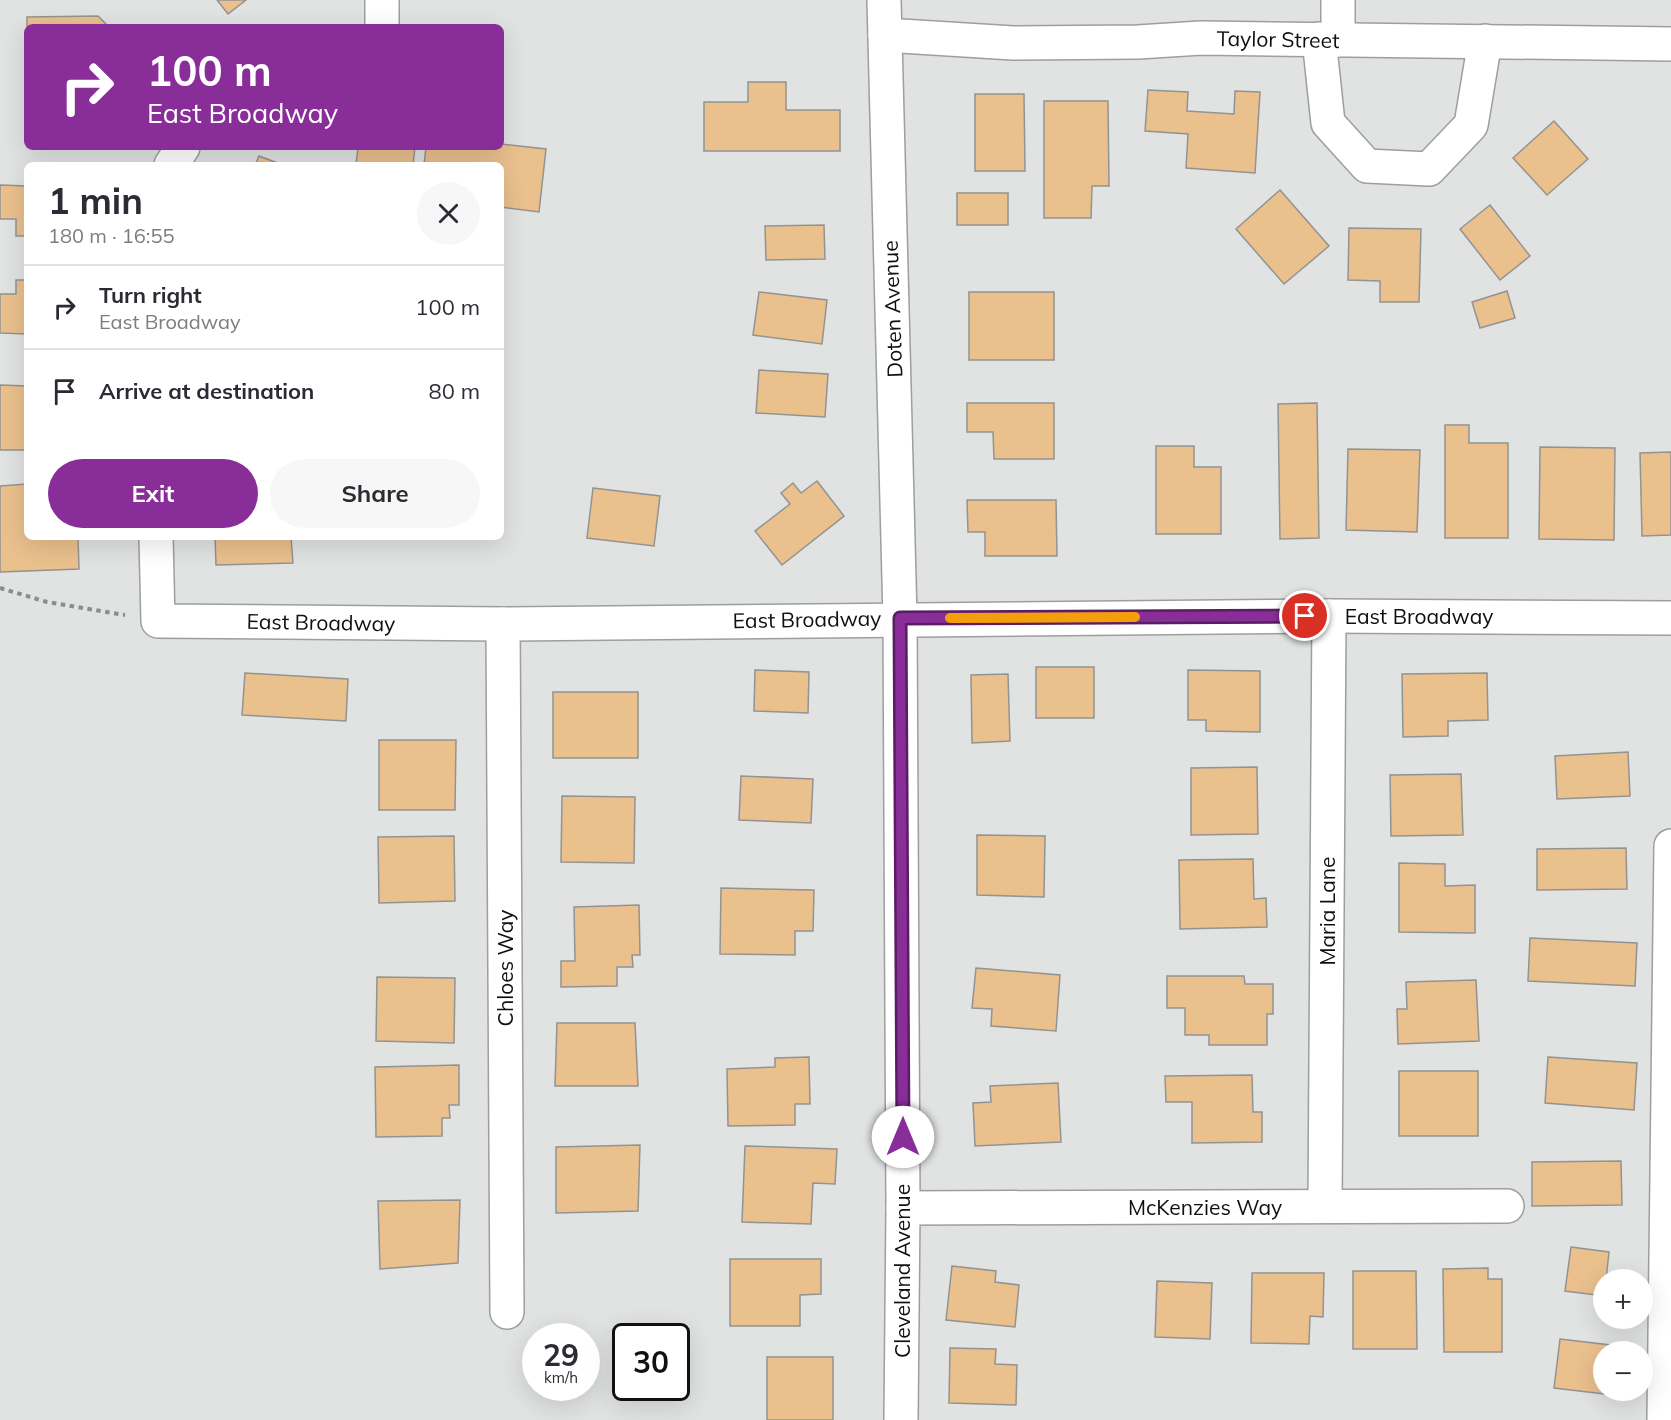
<!DOCTYPE html>
<html lang="en">
<head>
<meta charset="utf-8">
<style>
	body { margin:0; font-family:Mulish,sans-serif; background:#f7f7f7; color:#2b2b33; height:100vh; display:flex; flex-direction:column; font-size:22px; white-space:nowrap }
	* { box-sizing:border-box; margin:0 }
	p { font-size:20px; color:#7c7c81 }
	.icon { flex:none; width:33px; height:33px; fill:none; stroke:currentColor; stroke-width:2; stroke-linecap:round; stroke-linejoin:round }
	.map { position:relative; flex:1; overflow:hidden }
	.side { position:absolute; left:24px; top:162px; width:480px; height:378px; display:flex; flex-direction:column; background:#fff; border-radius:9px; box-shadow:0 6px 24px #0002 }
	.side>* { flex:none }
	.hud { position:absolute; left:24px; top:24px; width:480px; height:126px; border-radius:9px; box-shadow:0 6px 24px #0002; background:#892d98; color:#fff; overflow:hidden }
	.buttons { position:absolute; left:1593px; top:1269px; display:grid; gap:12px }
	.buttons a { display:grid; place-items:center; width:60px; height:60px; border-radius:50%; background:#fff; box-shadow:0 6px 24px #0002; font-size:30px }
	.speed { position:absolute; left:522px; top:1323px; display:flex; gap:12px; font-size:30px; font-weight:700; text-align:center }
	.speed>* { display:grid; place-content:center; width:78px; height:78px; border-radius:50%; background:#fff; box-shadow:0 6px 24px #0002; line-height:1 }
	.speed small { font-size:15px; font-weight:400 }
	.speed .limit { border:3px solid #111; border-radius:9px; background:#fff; color:#111 }
	.pin { position:absolute; display:grid; place-items:center; width:51px; height:51px; color:#fff; margin:-26px; border:3px solid #fff; border-radius:50%; box-shadow:0 2px 6px #0007 }
	.me { position:absolute; width:66px; margin:-33px; rotate:0deg; stroke-linejoin:round; filter:drop-shadow(0 0 4px #0008) }
	.turn { display:flex; align-items:center; gap:21px; height:126px; padding:0 24px; font-size:27px }
	.turn .icon { width:78px; height:78px; stroke-width:2.5 }
	.turn b { display:block; font-size:42px; line-height:51px }
	.round { display:grid; place-items:center; flex:none; width:63px; height:63px; border-radius:32px; background:#f7f7f7 }
	.head { display:flex; align-items:center; justify-content:space-between; height:102px; padding:0 24px }
	h1 { font-size:36px; font-weight:700; line-height:45px }
	.button { display:flex; gap:12px; margin-top:auto; padding:12px 24px }
	.button a { flex:1; height:69px; border-radius:36px; background:#892d98; color:#fff; font-size:24px; font-weight:700; line-height:69px; text-align:center }
	.button a+a { background:#f7f7f7; color:#2b2b33 }
	ul { padding:0; list-style:none }
	li { display:flex; align-items:center; gap:18px; height:84px; padding:0 24px; border-top:2px solid #e1e1e2 }
	li div { flex:1 }
	li b { display:block; font-size:22px }
	li em { font-style:normal }
	.map>svg:first-child { display:block }
	.building { fill:#eac08d; stroke:#939392; stroke-width:1.5 }
	.lines { fill:none; stroke-linecap:round; stroke-linejoin:round }
	.minor-casing { stroke:#9d9e9e; stroke-width:36 }
	.path { stroke:#8b8c8c; stroke-width:4; stroke-dasharray:4.5 4.5; stroke-linecap:butt }
	.minor { stroke:#fff; stroke-width:33 }
	.route-casing { stroke:#591d63; stroke-width:15 }
	.route { stroke:#892d98; stroke-width:10 }
	.slow { stroke:#f59e0b; stroke-width:10 }
	.labels { text-anchor:middle; dominant-baseline:central; stroke-width:4.5; stroke-linejoin:round; paint-order:stroke }
	.street-label { font-size:21px; fill:#0e0f0f; stroke:#fff }
</style>
</head>
<body>
<div class="map">
<svg width="1671" height="1420" viewBox="0 0 1671 1420">
	<rect width="100%" height="100%" fill="#e1e2e2"/>
	<g class="building">
		<polygon points="217,0 246,0 228,14"/>
		<polygon points="98,16 109,27 27,27 27,17"/>
		<polygon points="748,82 786,82 786,110 840,110 840,151 704,151 704,102 748,102"/>
		<polygon points="1148,90 1188,92 1187,111 1234,114 1235,91 1260,92 1255,173 1186,168 1188,134 1145,131"/>
		<polygon points="975,94 1024,94 1025,171 975,171"/>
		<polygon points="1044,101 1108,101 1109,186 1092,186 1091,218 1044,218"/>
		<polygon points="1554,121 1588,159 1547,195 1513,158"/>
		<polygon points="501,144 546,149 539,212 501,207 501,165 424,165 426,147 501,147"/>
		<polygon points="358,147 415,147 413,165 356,165"/>
		<polygon points="259,156 283,165 255,165"/>
		<polygon points="0,185 27,186 27,236 16,236 16,219 0,219"/>
		<polygon points="1280,190 1329,246 1284,284 1236,229"/>
		<rect x="957" y="193" width="51" height="32"/>
		<polygon points="1490,205 1530,256 1500,280 1460,229"/>
		<polygon points="824,225 825,259 766,260 765,226"/>
		<polygon points="1349,228 1421,229 1419,302 1380,302 1380,281 1348,280"/>
		<polygon points="16,280 27,280 27,334 0,333 0,294 16,294"/>
		<polygon points="1507,291 1515,318 1480,328 1472,302"/>
		<polygon points="759,292 827,300 822,344 753,335"/>
		<rect x="969" y="292" width="85" height="68"/>
		<polygon points="759,370 828,374 825,417 756,413"/>
		<polygon points="0,385 27,386 27,450 0,450"/>
		<polygon points="967,403 1054,403 1054,459 994,459 993,432 967,432"/>
		<polygon points="1317,403 1319,538 1280,539 1278,404"/>
		<polygon points="1445,425 1469,425 1469,443 1508,443 1508,538 1445,538"/>
		<polygon points="1156,446 1194,446 1194,467 1221,467 1221,534 1156,534"/>
		<polygon points="1540,447 1615,448 1614,540 1539,539"/>
		<polygon points="1348,449 1420,450 1417,532 1346,530"/>
		<polygon points="1671,452 1671,535 1642,536 1640,453"/>
		<polygon points="817,481 844,516 782,565 755,531 790,504 781,493 793,483 801,493"/>
		<polygon points="27,484 27,537 78,537 79,569 0,572 0,486"/>
		<polygon points="593,488 660,496 654,546 587,538"/>
		<polygon points="967,500 1056,500 1057,556 985,556 985,532 968,532"/>
		<polygon points="215,537 291,537 293,563 216,565"/>
		<rect x="1036" y="667" width="58" height="51"/>
		<polygon points="755,670 809,672 808,713 754,711"/>
		<polygon points="1188,670 1260,671 1260,732 1206,731 1206,720 1188,720"/>
		<polygon points="245,673 348,679 346,721 242,715"/>
		<polygon points="1487,673 1488,720 1448,721 1448,736 1403,737 1402,674"/>
		<polygon points="1008,674 1010,741 972,743 971,675"/>
		<rect x="553" y="692" width="85" height="66"/>
		<polygon points="379,740 456,740 455,810 379,810"/>
		<polygon points="1628,752 1630,796 1557,799 1555,756"/>
		<polygon points="1257,767 1258,834 1191,835 1191,768"/>
		<polygon points="1461,774 1463,835 1391,836 1390,775"/>
		<polygon points="741,776 813,779 811,823 739,820"/>
		<polygon points="562,796 635,797 634,863 561,862"/>
		<polygon points="977,835 1045,836 1044,897 977,895"/>
		<polygon points="454,836 455,901 379,903 378,837"/>
		<polygon points="1626,848 1627,889 1537,890 1537,849"/>
		<polygon points="1253,859 1254,899 1266,898 1267,927 1180,929 1179,860"/>
		<polygon points="1399,863 1445,864 1445,886 1475,885 1475,933 1399,932"/>
		<polygon points="721,888 814,890 813,931 795,931 795,955 720,954"/>
		<polygon points="639,905 640,955 632,955 633,967 617,967 617,986 561,987 561,961 575,961 574,907"/>
		<polygon points="1530,938 1637,943 1635,986 1528,981"/>
		<polygon points="976,968 1060,975 1056,1031 991,1026 992,1009 972,1008"/>
		<polygon points="1167,976 1244,976 1245,984 1273,984 1273,1014 1267,1014 1267,1045 1209,1045 1209,1035 1185,1035 1185,1008 1167,1008"/>
		<polygon points="377,977 455,978 454,1043 376,1041"/>
		<polygon points="1476,980 1479,1041 1398,1044 1397,1009 1407,1009 1406,982"/>
		<polygon points="557,1023 635,1023 638,1086 555,1086"/>
		<polygon points="809,1057 810,1104 795,1104 795,1125 728,1126 727,1069 775,1067 775,1058"/>
		<polygon points="1548,1057 1637,1063 1634,1110 1545,1103"/>
		<polygon points="459,1065 459,1105 449,1105 450,1118 442,1118 442,1136 376,1137 375,1067"/>
		<rect x="1399" y="1071" width="79" height="65"/>
		<polygon points="1252,1075 1253,1112 1262,1112 1262,1142 1192,1143 1192,1102 1166,1102 1165,1076"/>
		<polygon points="1058,1083 1061,1142 975,1146 973,1103 991,1102 990,1086"/>
		<polygon points="640,1145 638,1211 556,1213 556,1147"/>
		<polygon points="745,1146 837,1149 835,1184 813,1183 811,1224 742,1222"/>
		<polygon points="1621,1161 1622,1205 1532,1206 1532,1162"/>
		<polygon points="460,1200 458,1263 380,1269 378,1201"/>
		<polygon points="1571,1247 1609,1252 1606,1280 1604,1280 1604,1296 1565,1291"/>
		<polygon points="730,1259 821,1259 821,1294 800,1295 800,1326 730,1326"/>
		<polygon points="952,1266 996,1271 995,1282 1019,1285 1015,1327 946,1320"/>
		<polygon points="1488,1268 1488,1279 1502,1279 1502,1352 1444,1352 1443,1269"/>
		<polygon points="1353,1271 1416,1271 1417,1349 1353,1349"/>
		<polygon points="1252,1273 1324,1273 1323,1317 1310,1316 1309,1344 1251,1343"/>
		<polygon points="1157,1281 1212,1283 1210,1339 1155,1337"/>
		<polygon points="1560,1339 1619,1346 1619,1352 1604,1352 1604,1390 1614,1390 1613,1395 1554,1388"/>
		<polygon points="950,1348 996,1349 995,1364 1017,1365 1016,1405 949,1403"/>
		<rect x="767" y="1357" width="66" height="63"/>
	</g>
	<g class="lines">
		<defs>
			<g id="minor">
				<polyline points="382,0 382,27"/>
				<polyline points="884,0 900,618 903,1208 901,1420"/>
				<polyline points="1338,0 1338,40"/>
				<polyline points="885,35 1013,43 1138,42 1201,38 1671,44"/>
				<polyline points="1319,39 1328,123 1367,166 1429,169 1471,125 1485,41"/>
				<polyline points="171,165 183,147"/>
				<polyline points="156,537 158,621 503,624 1329,616 1671,618"/>
				<polyline points="503,624 507,1312"/>
				<polyline points="1325,1206 1329,616"/>
				<polyline points="903,1208 1507,1206"/>
				<polyline points="1664,1420 1671,846"/>
			</g>
		</defs>
		<use href="#minor" class="minor-casing"/>
		<polyline class="path" points="0,588 47,602 125,615"/>
		<use href="#minor" class="minor"/>
	</g>
	<g class="lines">
		<defs>
			<polyline id="route" points="903,1137 900,618 1305,616"/>
		</defs>
		<use href="#route" class="route-casing"/>
		<use href="#route" class="route"/>
		<polyline class="slow" points="950,618 1135,617"/>
	</g>
	<g class="labels">
		<g class="street-label">
			<text transform="translate(1278 39) rotate(1)">Taylor Street</text>
			<text transform="translate(892 309) rotate(-92)">Doten Avenue</text>
			<text x="1419" y="616">East Broadway</text>
			<text transform="translate(807 619) rotate(-1)">East Broadway</text>
			<text transform="translate(321 622) rotate(1)">East Broadway</text>
			<text transform="translate(1327 911) rotate(-90)">Maria Lane</text>
			<text transform="translate(505 968) rotate(-90)">Chloes Way</text>
			<text x="1205" y="1207">McKenzies Way</text>
			<text transform="translate(902 1271) rotate(-90)">Cleveland Avenue</text>
		</g>
	</g>
</svg>
<div class="buttons">
<a>+</a>
<a>−</a>
</div>
<div class="speed"><div>29<small>km/h</small></div><div class="limit">30</div></div>
<div class="pin" style="left:1305px;top:616px;background:#d93025"><svg class="icon" aria-label="arrive" viewBox="0 0 24 24"><path d="M6 21V4h12l-3 4 3 4H6"/></svg></div>
<svg class="me" style="left:903px;top:1137px" viewBox="-20 -20 40 40"><circle r="19" fill="#fff"/><path d="M0-13L10 11 0 6-10 11z" fill="#892d98"/></svg>
<div class="hud">
<div class="turn"><svg class="icon" aria-label="right" viewBox="0 0 24 24"><path d="M7 20v-9h11M14 6l5 5-5 5"/></svg><div><b>100 m</b>East Broadway</div></div>
</div>
<section class="side">
<div class="head"><div><h1>1 min</h1><p>180 m · 16:55</p></div><a class="round"><svg class="icon" aria-label="close" viewBox="0 0 24 24"><path d="M6 6l12 12M18 6L6 18"/></svg></a></div>
<ul>
<li><svg class="icon" aria-label="right" viewBox="0 0 24 24"><path d="M7 20v-9h11M14 6l5 5-5 5"/></svg><div><b>Turn right</b><p>East Broadway</p></div><em>100 m</em></li>
<li><svg class="icon" aria-label="arrive" viewBox="0 0 24 24"><path d="M6 21V4h12l-3 4 3 4H6"/></svg><div><b>Arrive at destination</b></div><em>80 m</em></li>
</ul>
<div class="button"><a>Exit</a><a>Share</a></div>
</section>
</div>
</body>
</html>
